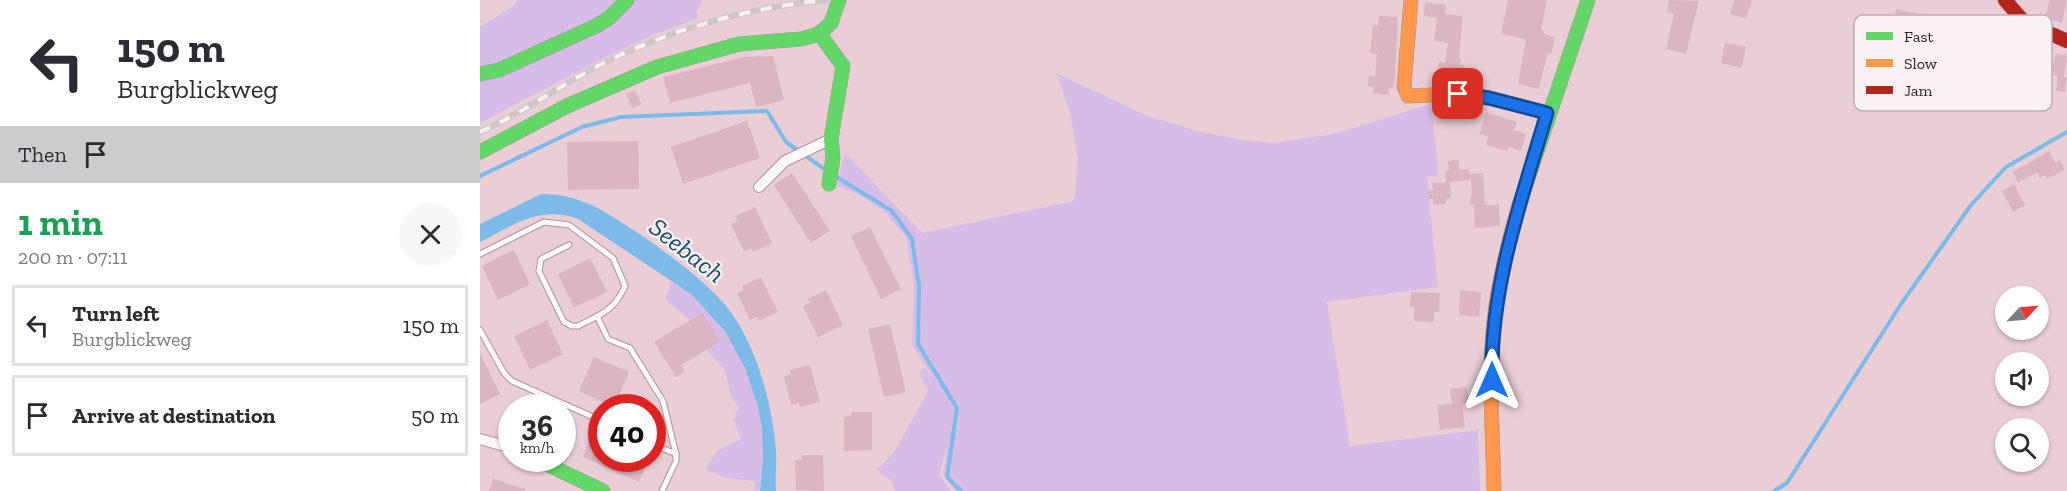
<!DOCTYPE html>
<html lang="en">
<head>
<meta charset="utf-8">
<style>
	body { margin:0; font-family:"Zilla Slab",serif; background:#f7f7f7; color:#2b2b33; height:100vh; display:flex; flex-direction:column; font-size:22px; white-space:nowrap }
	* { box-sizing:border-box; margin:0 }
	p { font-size:20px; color:#7c7c81 }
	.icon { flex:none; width:33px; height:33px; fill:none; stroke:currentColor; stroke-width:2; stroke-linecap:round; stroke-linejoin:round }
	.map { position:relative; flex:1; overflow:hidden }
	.details { display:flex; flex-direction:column; background:#fff; width:480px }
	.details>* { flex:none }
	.top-card { background:#fff; color:#2b2b33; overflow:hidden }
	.needle { width:39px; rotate:64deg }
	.fabs { position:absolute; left:1515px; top:286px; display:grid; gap:12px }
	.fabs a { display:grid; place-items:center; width:54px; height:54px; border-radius:50%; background:#fff; box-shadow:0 2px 4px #0004; font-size:30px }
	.speed { position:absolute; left:18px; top:394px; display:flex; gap:12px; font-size:30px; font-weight:700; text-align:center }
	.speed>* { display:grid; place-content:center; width:78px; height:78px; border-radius:50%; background:#fff; box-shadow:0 2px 4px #0004; line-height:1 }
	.speed small { font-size:15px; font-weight:400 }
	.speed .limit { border:9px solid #d22; background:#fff; color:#111 }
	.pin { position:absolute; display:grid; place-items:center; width:51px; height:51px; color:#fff; margin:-26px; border-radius:12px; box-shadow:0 3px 9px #0006 }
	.me { position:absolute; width:66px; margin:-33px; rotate:0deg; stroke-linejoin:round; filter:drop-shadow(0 0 4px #0008) }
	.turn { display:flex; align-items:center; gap:21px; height:126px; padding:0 18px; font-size:27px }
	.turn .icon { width:78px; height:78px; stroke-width:2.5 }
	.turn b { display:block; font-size:42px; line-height:51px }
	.then { display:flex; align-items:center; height:57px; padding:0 18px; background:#0003; gap:12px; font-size:22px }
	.round { display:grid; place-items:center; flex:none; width:63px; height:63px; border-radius:32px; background:#f7f7f7 }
	.overview { display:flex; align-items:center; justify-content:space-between; height:102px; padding:0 18px }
	h1 { font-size:36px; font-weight:800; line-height:45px; color:#1e9e55 }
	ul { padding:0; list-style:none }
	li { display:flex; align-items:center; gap:18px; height:81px; margin:0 12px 9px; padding:0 6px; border:3px solid #e1e1e2; border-radius:0px }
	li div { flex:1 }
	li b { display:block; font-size:22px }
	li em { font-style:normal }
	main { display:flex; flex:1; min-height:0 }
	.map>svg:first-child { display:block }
	.green { fill:#d6bce7 }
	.water { fill:#7dbae8 }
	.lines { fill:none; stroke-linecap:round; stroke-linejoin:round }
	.stream { stroke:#7dbae8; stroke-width:4 }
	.building { fill:#dbb5c2 }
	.lane-casing { stroke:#ad939b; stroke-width:7 }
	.street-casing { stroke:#ad939b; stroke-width:12 }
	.fast-casing { stroke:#ad939b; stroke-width:15 }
	.slow-casing { stroke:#ad939b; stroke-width:15 }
	.jam-casing { stroke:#ad939b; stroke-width:15 }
	.lane { stroke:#fcf8f9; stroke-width:5 }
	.street { stroke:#fcf8f9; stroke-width:10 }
	.fast { stroke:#63d668; stroke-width:14 }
	.slow { stroke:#ff974d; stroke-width:14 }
	.jam { stroke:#b3261e; stroke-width:14 }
	.rail-casing { stroke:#cfc6c9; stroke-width:6 }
	.rail { stroke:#faf1f3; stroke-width:4; stroke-dasharray:11; stroke-linecap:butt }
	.route-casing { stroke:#114b97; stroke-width:15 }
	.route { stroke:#1a73e8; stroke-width:10 }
	.labels { text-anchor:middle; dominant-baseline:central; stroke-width:4.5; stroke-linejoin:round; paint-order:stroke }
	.water-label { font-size:26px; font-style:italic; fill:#194e6d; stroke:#faf1f3 }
	.key { fill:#faf1f3; stroke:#bfb0b4; stroke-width:1.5 }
	.key-label { font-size:16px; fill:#351722 }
</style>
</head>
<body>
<main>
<section class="details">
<div class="top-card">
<div class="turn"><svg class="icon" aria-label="left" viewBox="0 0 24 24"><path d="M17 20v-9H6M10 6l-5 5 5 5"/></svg><div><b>150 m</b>Burgblickweg</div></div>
<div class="then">Then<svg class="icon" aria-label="arrive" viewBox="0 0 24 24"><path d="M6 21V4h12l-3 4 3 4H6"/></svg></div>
</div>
<div class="overview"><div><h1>1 min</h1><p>200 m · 07:11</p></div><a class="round"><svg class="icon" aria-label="close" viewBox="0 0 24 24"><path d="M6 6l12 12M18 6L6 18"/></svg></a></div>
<ul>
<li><svg class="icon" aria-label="left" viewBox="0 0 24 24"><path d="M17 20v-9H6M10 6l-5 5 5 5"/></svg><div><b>Turn left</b><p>Burgblickweg</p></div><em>150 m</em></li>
<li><svg class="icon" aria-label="arrive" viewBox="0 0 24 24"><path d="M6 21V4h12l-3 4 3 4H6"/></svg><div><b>Arrive at destination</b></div><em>50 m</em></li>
</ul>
</section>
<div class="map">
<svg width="1587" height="491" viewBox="0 0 1587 491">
	<rect width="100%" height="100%" fill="#eaced6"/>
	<g class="green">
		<polygon points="38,0 136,0 121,16 9,66 0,65 0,27 33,6"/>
		<polygon points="152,0 223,0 217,11 217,19 170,36 128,56 0,123 0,78"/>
		<polygon points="576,73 665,115 717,131 762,140 795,143 853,134 951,104 959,176 947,177 958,287 847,302 870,446 998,430 1000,491 475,491 463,474 468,443 459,474 471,491 415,491 412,482 397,470 414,452 448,392 439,373 444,367 454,378 432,345 434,284 426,237 404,211 381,196 357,185 365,153 442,233 594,201 598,161 590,112"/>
		<path d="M192,282C198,286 206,289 212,294C249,322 275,382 282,426C285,448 282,470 280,491H275L274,481L246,478L225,469L238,450L261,439L254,421L256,411L260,409L250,395L246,372L227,350L239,342L222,313L210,320L185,299Z"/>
	</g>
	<path class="water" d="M61,194C103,194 127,213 161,235C188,254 216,274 239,298C274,334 292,401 296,450C297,463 295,477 296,491H280L283,459L282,428L278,406L265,368L245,331L211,294L98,219C59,205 34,225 0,242V224Z"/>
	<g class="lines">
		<g class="stream">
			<polyline points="0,176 102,127 141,117 287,111 306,142 347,171"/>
			<polyline points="355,176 412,211 432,239 439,286 438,344 477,408 467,477 481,491"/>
			<polyline points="1294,491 1307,483 1421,304 1491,205 1526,167 1587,132"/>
		</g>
	</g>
	<g class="building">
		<polygon points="1028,0 1067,0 1061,30 1064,31 1064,34 1075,37 1071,54 1067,54 1059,89 1038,84 1046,39 1021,34"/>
		<polygon points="1189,0 1219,1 1206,54 1186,49 1194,14 1187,12"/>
		<polygon points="1254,0 1272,0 1266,19 1250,14"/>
		<polygon points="1570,0 1587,0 1582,23 1565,18"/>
		<polygon points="945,2 966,5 965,14 983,16 979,58 981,59 980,65 984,65 982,85 966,83 966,81 963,80 963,75 958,74 959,62 965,63 968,43 954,41 957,18 944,16"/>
		<polygon points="1416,9 1487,24 1479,66 1408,51"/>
		<polygon points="899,16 918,17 915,75 913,89 909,88 909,95 893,93 894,87 888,86 889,76 895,77 897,54 890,53 893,25 898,26"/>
		<polygon points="1245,43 1266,47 1261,68 1241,63"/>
		<polygon points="1576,54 1587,56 1584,77 1562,73 1563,63 1573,65"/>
		<polygon points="293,56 304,100 276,107 270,83 190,103 183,77 264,57"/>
		<polygon points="1578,76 1587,78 1585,92 1576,91"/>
		<polygon points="155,90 161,104 152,108 146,94"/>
		<polygon points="1006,112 1037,122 1034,130 1046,134 1041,151 1029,147 1027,151 1006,145 1008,136 1000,134"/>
		<polygon points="267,121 280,158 203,184 191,147"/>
		<polygon points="158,141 159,189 88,190 87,142"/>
		<polygon points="1569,151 1575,163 1580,160 1585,170 1567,179 1565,175 1560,178 1557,172 1538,183 1533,172"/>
		<polygon points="979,160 979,170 989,169 990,180 970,182 971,198 966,199 966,204 954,205 953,199 948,199 948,190 953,190 952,183 966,182 965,171 969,171 968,161"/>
		<polygon points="312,173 350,231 331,243 294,185"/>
		<polygon points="1003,173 1005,205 1019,205 1020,226 995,228 994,205 989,204 992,193 990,174"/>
		<polygon points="1534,184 1545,205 1533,212 1522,191"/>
		<polygon points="275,207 292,243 273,252 271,248 264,251 251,224 258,221 256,216"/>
		<polygon points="390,227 421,289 401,299 371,236"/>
		<polygon points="34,250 50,284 18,300 2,266"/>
		<polygon points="110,258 127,292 94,308 78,274"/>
		<polygon points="281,277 298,312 279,321 277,317 270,320 257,293 264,290 262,286"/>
		<polygon points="346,290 363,325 338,337 323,306 330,303 328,299"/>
		<polygon points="980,290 1001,292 999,317 979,315"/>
		<polygon points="931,292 960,293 959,312 954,312 954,322 934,321 934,307 930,307"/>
		<polygon points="222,313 240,342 201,365 205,371 196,377 174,342"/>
		<polygon points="67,320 83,354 50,370 34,336"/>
		<polygon points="410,324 426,392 404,397 388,329"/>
		<polygon points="0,353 20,394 0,404"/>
		<polygon points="114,357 149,372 134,407 99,391"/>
		<polygon points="330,365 340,402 320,407 319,403 311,405 304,376 311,374 310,370"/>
		<polygon points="987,387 989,404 982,404 985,427 960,430 957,405 972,404 970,389"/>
		<polygon points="371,412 392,412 392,450 364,451 364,417 371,416"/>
		<polygon points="82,417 96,423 83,456 82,456"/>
		<polygon points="112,432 122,436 122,459 169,459 159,482 103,457"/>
		<polygon points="322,455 343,455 344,491 316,490 315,460 322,460"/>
		<polygon points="13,479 45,489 45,491 9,491"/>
	</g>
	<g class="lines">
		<defs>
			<g id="lane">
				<path d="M0,254L64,222L89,225L133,258L145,286C135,310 120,315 98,326H92L84,322L59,271L61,259L89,245"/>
				<polyline points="117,316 128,339 150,348 183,401 196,454 196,461 182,491"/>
				<polyline points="0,330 24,373 32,381 122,421"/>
				<polyline points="172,444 196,454"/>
			</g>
			<g id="street">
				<polyline points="279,187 305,161 351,139"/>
				<polyline points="0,439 32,448"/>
			</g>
			<g id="fast">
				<polyline points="339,33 363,66 351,139 353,158 349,184"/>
				<polyline points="0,74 19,70 116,26 129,18 147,0"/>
				<polyline points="0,152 87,106 177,67 259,44 321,39 339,34 351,23 359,0"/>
				<polyline points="1039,205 1108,0"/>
				<polyline points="56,459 123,491"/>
			</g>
			<g id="slow">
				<polyline points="931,0 924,87 928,96 978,94 1009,98 1067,113"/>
				<path d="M1014,491C1013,435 1008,378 1014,321C1018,282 1028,243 1039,205"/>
			</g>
			<polyline id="jam" points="1525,0 1544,22 1587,41"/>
		</defs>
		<use href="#lane" class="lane-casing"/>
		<use href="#street" class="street-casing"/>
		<use href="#fast" class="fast-casing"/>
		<use href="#slow" class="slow-casing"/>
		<use href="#jam" class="jam-casing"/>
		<use href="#lane" class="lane"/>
		<use href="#street" class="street"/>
		<use href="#fast" class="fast"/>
		<use href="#slow" class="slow"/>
		<use href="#jam" class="jam"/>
		<defs>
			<path id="rail" d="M0,132C40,114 77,88 116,67C187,30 266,8 346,0"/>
		</defs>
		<use href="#rail" class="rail-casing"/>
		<use href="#rail" class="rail"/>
	</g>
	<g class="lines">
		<defs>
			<path id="route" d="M978,94L1009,98L1067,113C1041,201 1010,287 1012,380"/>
		</defs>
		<use href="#route" class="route-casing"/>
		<use href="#route" class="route"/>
	</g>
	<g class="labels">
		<g class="water-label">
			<text transform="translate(207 250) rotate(38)">Seebach</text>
		</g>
	</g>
	<rect x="1374" y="15" width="198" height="96" rx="9" class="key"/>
	<rect x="1386" y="32" width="27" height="8" fill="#63d668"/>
	<rect x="1386" y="59" width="27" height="8" fill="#ff974d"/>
	<rect x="1386" y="86" width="27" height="8" fill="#b3261e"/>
	<g class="key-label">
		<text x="1424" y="42">Fast</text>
		<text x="1424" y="69">Slow</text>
		<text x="1424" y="96">Jam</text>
	</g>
</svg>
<div class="fabs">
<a><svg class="needle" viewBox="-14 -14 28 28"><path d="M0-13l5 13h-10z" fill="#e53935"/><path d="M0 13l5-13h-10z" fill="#7c7c81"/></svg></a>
<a><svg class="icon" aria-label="sound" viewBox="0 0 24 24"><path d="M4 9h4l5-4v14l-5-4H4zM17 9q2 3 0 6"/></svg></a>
<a><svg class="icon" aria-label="search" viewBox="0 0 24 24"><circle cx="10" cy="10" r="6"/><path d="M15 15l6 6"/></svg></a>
</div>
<div class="speed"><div>36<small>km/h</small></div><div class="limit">40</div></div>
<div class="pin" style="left:978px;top:94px;background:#d93025"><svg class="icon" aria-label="arrive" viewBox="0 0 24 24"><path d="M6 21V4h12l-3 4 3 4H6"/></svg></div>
<svg class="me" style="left:1012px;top:380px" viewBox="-20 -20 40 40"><path d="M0-17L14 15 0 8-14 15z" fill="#1a73e8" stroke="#fff" stroke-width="4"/></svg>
</div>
</main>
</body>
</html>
